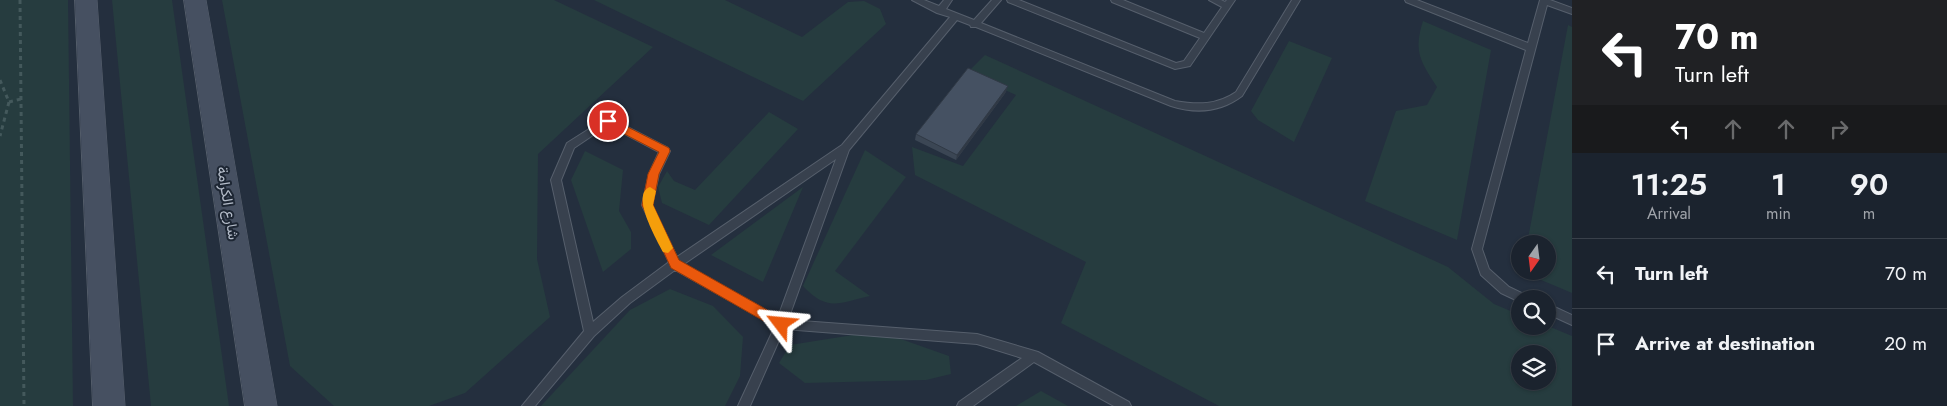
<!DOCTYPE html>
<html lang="en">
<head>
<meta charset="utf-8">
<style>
	body { margin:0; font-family:Jost,Vazirmatn,sans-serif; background:#242b36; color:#f1f3f6; height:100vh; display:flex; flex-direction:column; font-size:19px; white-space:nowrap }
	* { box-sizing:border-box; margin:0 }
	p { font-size:16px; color:#a0a4aa }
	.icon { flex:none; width:28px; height:28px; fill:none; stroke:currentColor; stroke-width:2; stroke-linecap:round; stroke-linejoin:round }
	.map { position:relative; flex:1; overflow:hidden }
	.details { display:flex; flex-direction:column; background:#1b232e; width:375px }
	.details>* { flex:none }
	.banner { background:#202124; color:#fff; overflow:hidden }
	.needle { width:32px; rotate:194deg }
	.buttons { position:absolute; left:1511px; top:235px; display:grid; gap:10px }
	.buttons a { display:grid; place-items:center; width:45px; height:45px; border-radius:50%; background:#1b232e; box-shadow:0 1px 4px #0004,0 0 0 1px #39404a; font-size:25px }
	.pin { position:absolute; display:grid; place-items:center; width:42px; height:42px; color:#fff; margin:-21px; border:2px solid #fff; border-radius:50%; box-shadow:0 1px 5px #0007 }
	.me { position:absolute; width:55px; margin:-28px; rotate:299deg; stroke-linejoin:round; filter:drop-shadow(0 0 4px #0008) }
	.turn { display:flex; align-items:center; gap:18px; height:105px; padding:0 20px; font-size:22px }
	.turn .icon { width:65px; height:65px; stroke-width:2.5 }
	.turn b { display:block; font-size:35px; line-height:42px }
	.lanes { display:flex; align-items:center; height:48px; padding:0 20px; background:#0003; justify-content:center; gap:25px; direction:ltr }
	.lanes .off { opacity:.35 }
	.eta { display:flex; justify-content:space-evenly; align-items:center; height:85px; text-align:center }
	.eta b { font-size:30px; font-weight:600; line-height:35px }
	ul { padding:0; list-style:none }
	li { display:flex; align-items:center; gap:15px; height:70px; padding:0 20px; border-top:1px solid #39404a }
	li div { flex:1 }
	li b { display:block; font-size:19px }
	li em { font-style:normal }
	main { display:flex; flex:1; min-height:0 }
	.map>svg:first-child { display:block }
	.green { fill:#263c3f; fill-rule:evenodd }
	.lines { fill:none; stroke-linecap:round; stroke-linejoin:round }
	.service-casing { stroke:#565f6c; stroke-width:2 }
	.secondary-casing { stroke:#565f6c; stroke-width:1 }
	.path { stroke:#44595c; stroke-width:3; stroke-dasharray:4 4; stroke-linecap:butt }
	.service { fill:#38414e; fill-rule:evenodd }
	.secondary { fill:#465061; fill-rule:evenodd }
	.wall { fill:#3b4654 }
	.shaded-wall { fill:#303945 }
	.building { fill:#455162; stroke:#303945 }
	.route { fill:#ea580c; stroke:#983908 }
	.slow { fill:#f59e0b }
	.labels { text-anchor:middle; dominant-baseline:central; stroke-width:4; stroke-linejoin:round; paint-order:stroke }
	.street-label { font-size:15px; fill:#b4bcc9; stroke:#1d2633 }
</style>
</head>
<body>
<main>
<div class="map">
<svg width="1572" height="406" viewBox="0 0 1572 406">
	<rect width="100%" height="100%" fill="#242f3e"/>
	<g class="green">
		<polygon points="0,0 68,0 73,406 0,406"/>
		<polygon points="112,0 172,0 229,406 151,406"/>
		<polygon points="222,0 554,0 653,47 538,154 537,259 550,317 465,393 429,406 334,406 290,366"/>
		<polygon points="594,0 725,0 802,37 848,2 864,1 880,9 886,24 803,101"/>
		<path d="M1423,21L1491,50L1457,240L1365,201L1396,111L1427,105L1437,87C1421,62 1413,52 1423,21Z"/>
		<polygon points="1568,25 1572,27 1572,293 1522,272 1548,271 1548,244 1527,244"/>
		<polygon points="1289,41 1332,58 1294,142 1258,120 1251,111"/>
		<path d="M985,55L1448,267L1494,304L1520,315V326H1548L1572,336V406H1219L1061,323L1086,262L915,175L912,147L963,166L1016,95L967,73ZM1520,354H1548V381H1520Z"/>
		<polygon points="769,112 798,129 709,225 662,203 658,187 667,171 674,181 695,190"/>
		<path d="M865,150L906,177L835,271L870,296C839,303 827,312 803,286Z"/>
		<polygon points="585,151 623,170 619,211 631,232 631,249 603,272 571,180"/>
		<polygon points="803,187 763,282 711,255"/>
		<polygon points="670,289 713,306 743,337 740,376 725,406 541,406 630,310"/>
		<polygon points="878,331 949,356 951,374 926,380 805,383 779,363 790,345"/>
		<polygon points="1041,391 1068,406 1016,406"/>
	</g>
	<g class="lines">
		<defs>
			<g id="service">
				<path d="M912,0H924L939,6L944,0H952L946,9L974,20L992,0H1001L981,23L1175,101C1198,105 1217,105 1236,92L1292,0H1300L1242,96C1221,112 1196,114 1171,106L976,27H971L970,25L957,20L849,150L788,320L977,334L1038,352L1129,402L1131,406H1114L1034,362L973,406H957L959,402L1022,358L977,344L784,329L750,406H738L775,326L675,270L630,303L594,336L535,406H522L584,331L551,180L567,143L608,117L668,148L670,151L659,174L652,205L677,257L842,145L950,17L937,13ZM608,125L659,152L649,174L642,205L669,262L622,297L593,322L561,180L574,148ZM836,159L778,317L684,264Z"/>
				<polygon points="1007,0 1019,0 1176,63 1184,61 1200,38 1112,2 1111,0 1123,0 1204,33 1222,7 1209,0 1221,0 1225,2 1227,0 1235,0 1190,66 1175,69 1008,2"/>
				<polygon points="1405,0 1417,0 1528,43 1540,0 1550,0 1572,8 1572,14 1547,5 1482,249 1489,269 1509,287 1528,296 1529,299 1520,299 1520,302 1501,293 1481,275 1472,249 1526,50 1406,2"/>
				<polygon points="1548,304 1572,315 1572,325 1548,314"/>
			</g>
			<g id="secondary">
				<polygon points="75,0 97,0 125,406 93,406"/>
				<polygon points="184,0 206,0 277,406 245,406"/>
			</g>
		</defs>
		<use href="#service" class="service-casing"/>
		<use href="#secondary" class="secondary-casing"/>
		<g class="path">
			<polyline points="20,0 24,406"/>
			<polyline points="0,80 9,102 0,136"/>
			<polyline points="9,102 21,99"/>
		</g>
		<use href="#service" class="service"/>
		<use href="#secondary" class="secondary"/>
	</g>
	<polygon class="wall" points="1006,92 956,160 915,140 916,134"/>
	<polygon class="shaded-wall" points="1008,86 1006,92 956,160 957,155"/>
	<polygon class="building" points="968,68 1008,86 957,155 916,134"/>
	<polygon class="route" points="608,117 669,148 670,151 659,174 653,205 679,260 785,320 787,324 785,328 776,328 671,268 642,205 648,174 659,152 605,124 605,119"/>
	<path class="slow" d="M650,187L656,191L653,205L673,248L668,253L663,252C657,240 630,194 650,187Z"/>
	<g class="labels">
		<g class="street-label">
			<text transform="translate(228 203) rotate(81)">شارع الكرامة</text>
		</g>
	</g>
</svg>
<div class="buttons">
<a><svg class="needle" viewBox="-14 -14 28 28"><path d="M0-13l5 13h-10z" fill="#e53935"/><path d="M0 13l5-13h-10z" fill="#a0a4aa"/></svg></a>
<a><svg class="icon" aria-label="search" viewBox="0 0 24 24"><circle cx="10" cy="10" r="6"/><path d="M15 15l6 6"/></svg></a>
<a><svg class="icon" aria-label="layers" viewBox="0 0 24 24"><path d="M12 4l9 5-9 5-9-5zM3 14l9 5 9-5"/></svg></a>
</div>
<div class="pin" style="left:608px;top:121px;background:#d93025"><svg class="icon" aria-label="arrive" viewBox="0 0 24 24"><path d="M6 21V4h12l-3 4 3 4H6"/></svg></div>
<svg class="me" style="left:781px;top:324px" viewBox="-20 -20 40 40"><path d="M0-17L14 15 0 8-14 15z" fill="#ea580c" stroke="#fff" stroke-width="4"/></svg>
</div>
<section class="details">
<div class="banner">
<div class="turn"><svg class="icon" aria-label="left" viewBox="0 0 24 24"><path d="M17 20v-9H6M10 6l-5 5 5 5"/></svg><div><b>70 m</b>Turn left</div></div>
<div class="lanes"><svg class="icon" aria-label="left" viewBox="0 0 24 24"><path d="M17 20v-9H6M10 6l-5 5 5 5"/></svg><svg class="icon off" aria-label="ahead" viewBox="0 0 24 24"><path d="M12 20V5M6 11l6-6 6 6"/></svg><svg class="icon off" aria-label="ahead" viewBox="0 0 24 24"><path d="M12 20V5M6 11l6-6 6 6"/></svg><svg class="icon off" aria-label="right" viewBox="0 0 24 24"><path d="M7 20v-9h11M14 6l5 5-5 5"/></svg></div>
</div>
<div class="eta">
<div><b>11:25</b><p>Arrival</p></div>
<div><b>1</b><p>min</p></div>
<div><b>90</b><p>m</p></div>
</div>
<ul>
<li><svg class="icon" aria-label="left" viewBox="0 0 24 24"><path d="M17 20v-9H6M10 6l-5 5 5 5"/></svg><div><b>Turn left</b></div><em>70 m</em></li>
<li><svg class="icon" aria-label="arrive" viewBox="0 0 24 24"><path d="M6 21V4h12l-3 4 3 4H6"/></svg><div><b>Arrive at destination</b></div><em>20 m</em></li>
</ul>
</section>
</main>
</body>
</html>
